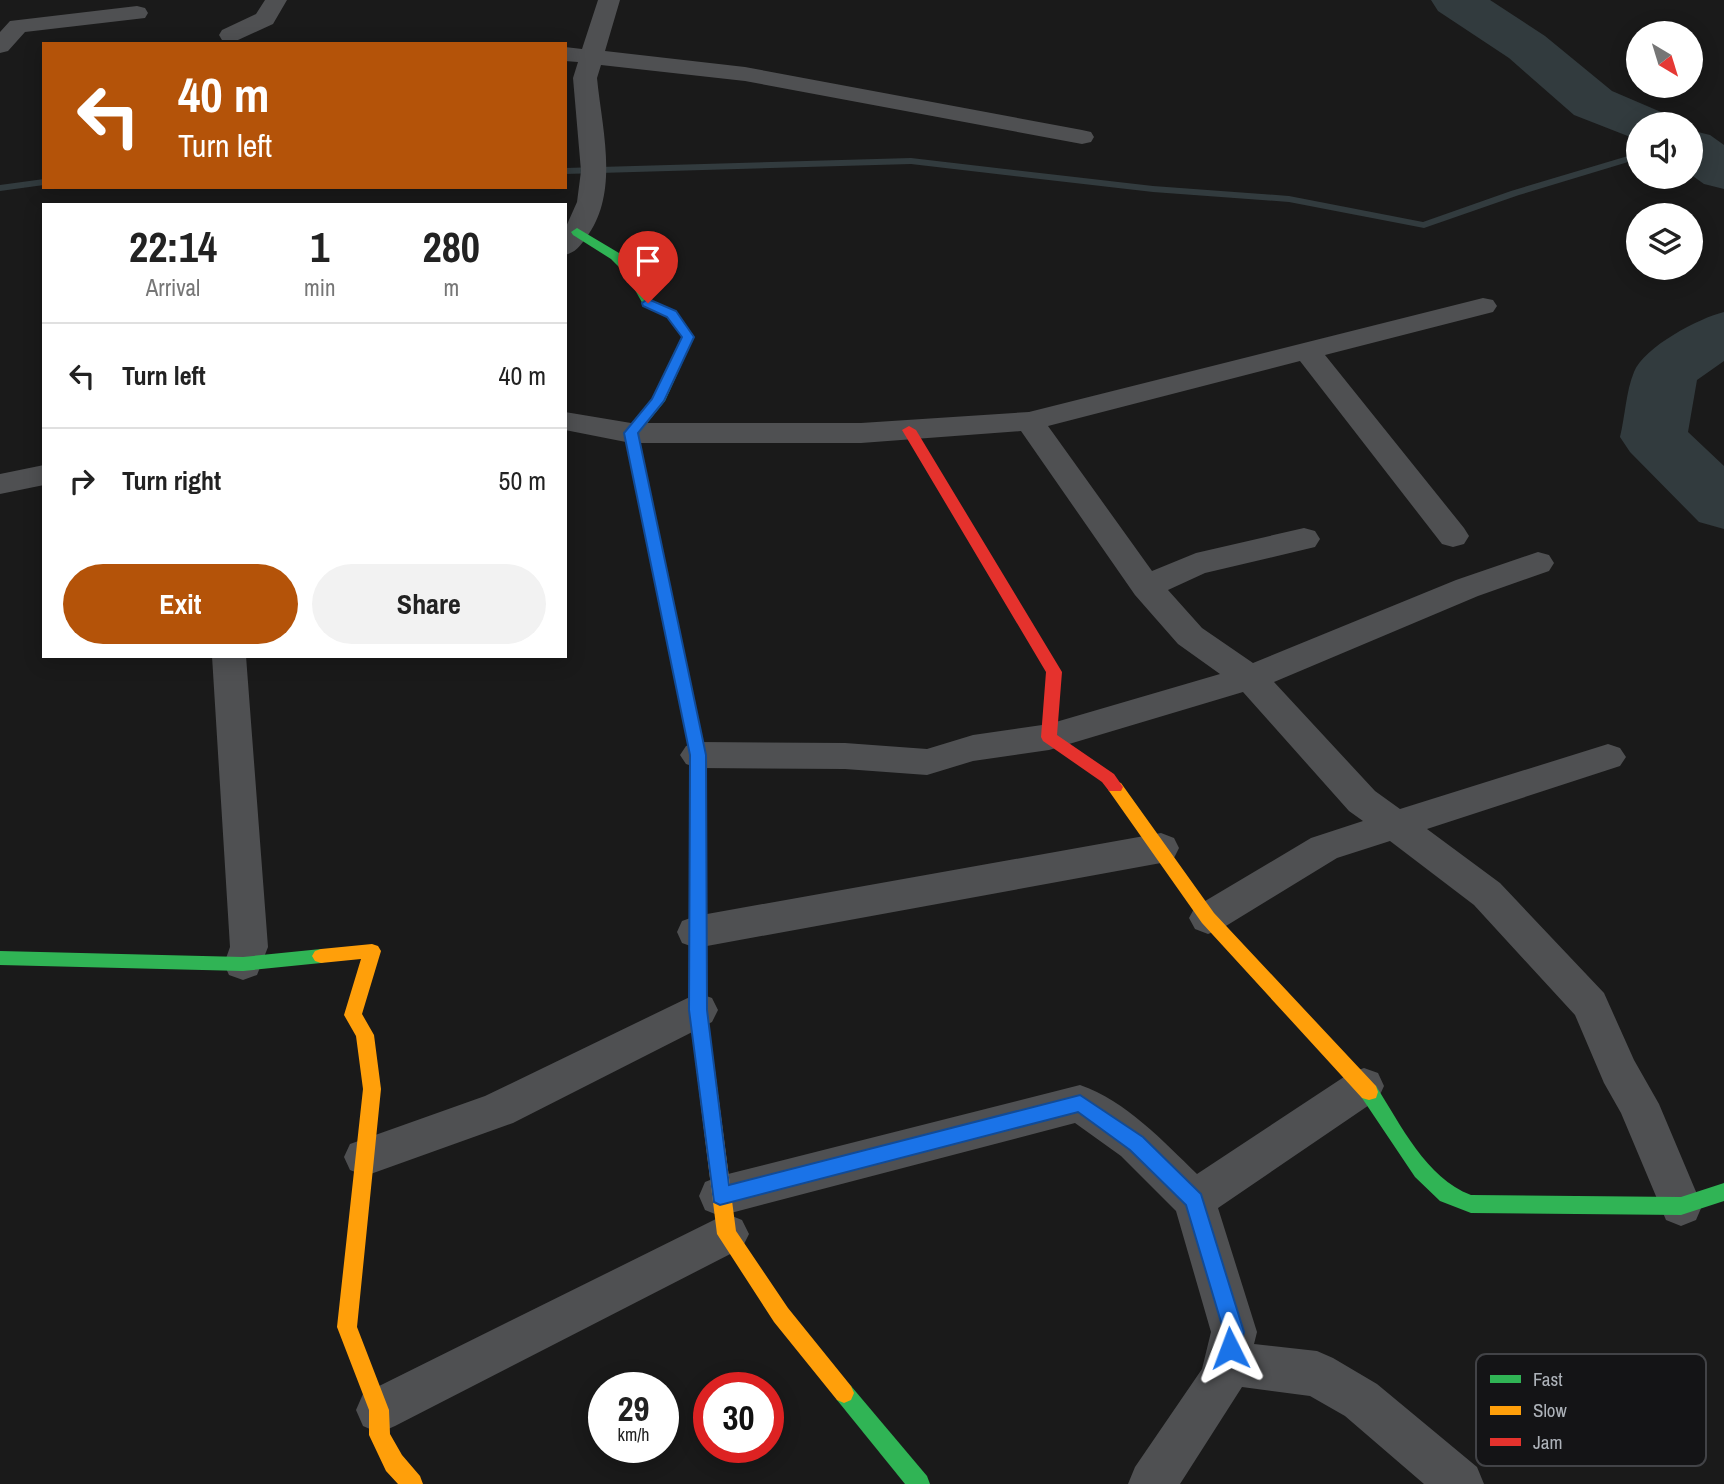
<!DOCTYPE html>
<html lang="en">
<head>
<meta charset="utf-8">
<style>
	body { margin:0; font-family:"Archivo Narrow",sans-serif; background:#f2f2f2; color:#222; height:100vh; display:flex; flex-direction:column; font-size:26px; white-space:nowrap }
	* { box-sizing:border-box; margin:0 }
	p { font-size:23px; color:#767676 }
	.icon { flex:none; width:38px; height:38px; fill:none; stroke:currentColor; stroke-width:2; stroke-linecap:round; stroke-linejoin:round }
	.map { position:relative; flex:1; overflow:hidden }
	.panel { position:absolute; left:42px; top:203px; width:525px; height:455px; display:flex; flex-direction:column; background:#fff; border-radius:0px; box-shadow:0 4px 18px #0003 }
	.panel>* { flex:none }
	.guide { position:absolute; left:42px; top:42px; width:525px; height:147px; border-radius:0px; box-shadow:0 4px 18px #0003; background:#b45309; color:#fff; overflow:hidden }
	.needle { width:46px; rotate:142deg }
	.tools { position:absolute; left:1626px; top:21px; display:grid; gap:14px }
	.tools a { display:grid; place-items:center; width:77px; height:77px; border-radius:50%; background:#fff; box-shadow:0 4px 18px #0003; font-size:35px }
	.speed { position:absolute; left:588px; top:1372px; display:flex; gap:14px; font-size:35px; font-weight:700; text-align:center }
	.speed>* { display:grid; place-content:center; width:91px; height:91px; border-radius:50%; background:#fff; box-shadow:0 4px 18px #0003; line-height:1 }
	.speed small { font-size:18px; font-weight:400 }
	.speed .limit { border:10px solid #d22; background:#fff; color:#111 }
	.pin { position:absolute; display:grid; place-items:center; width:60px; height:60px; color:#fff; margin:-72px -30px; border-radius:50% 50% 50% 0; rotate:-45deg; box-shadow:0 0 7px #0007 }
	.pin .icon { rotate:45deg }
	.me { position:absolute; width:77px; margin:-38px; rotate:357deg; stroke-linejoin:round; filter:drop-shadow(0 0 5px #0008) }
	.turn { display:flex; align-items:center; gap:24px; height:147px; padding:0 21px; font-size:32px }
	.turn .icon { width:91px; height:91px; stroke-width:2.5 }
	.turn b { display:block; font-size:49px; line-height:60px }
	.eta { display:flex; justify-content:space-evenly; align-items:center; height:119px; text-align:center }
	.eta b { font-size:42px; font-weight:700; line-height:49px }
	.button { display:flex; gap:14px; margin-top:auto; padding:14px 21px }
	.button a { flex:1; height:80px; border-radius:42px; background:#b45309; color:#fff; font-size:28px; font-weight:700; line-height:80px; text-align:center }
	.button a+a { background:#f2f2f2; color:#222 }
	ul { padding:0; list-style:none }
	li { display:flex; align-items:center; gap:21px; height:105px; padding:0 21px; border-top:2px solid #e0e0e0 }
	li div { flex:1 }
	li b { display:block; font-size:26px }
	li em { font-style:normal }
	.map>svg:first-child { display:block }
	.lines { fill:none; stroke-linecap:round; stroke-linejoin:round }
	.stream { fill:#323b3e; fill-rule:evenodd }
	.river { fill:#323b3e; fill-rule:evenodd }
	.street { fill:#4f5052; fill-rule:evenodd }
	.fast { fill:#30b455; fill-rule:evenodd }
	.slow { fill:#ff9f0a; fill-rule:evenodd }
	.jam { fill:#e5322d; fill-rule:evenodd }
	.route { fill:#1a73e8; stroke:#114b97; stroke-width:2 }
	.key { fill:#141416; stroke:#424347; stroke-width:2 }
	.key-label { font-size:19px; fill:#adb2b9 }
</style>
</head>
<body>
<div class="map">
<svg width="1724" height="1484" viewBox="0 0 1724 1484">
	<rect width="100%" height="100%" fill="#1a1a1a"/>
	<g class="lines">
		<g class="stream">
			<polygon points="1638,153 1638,159 1519,195 1424,228 1289,202 1153,192 911,164 565,174 565,168 911,158 1153,186 1289,196 1423,222 1511,191"/>
			<polygon points="44,179 44,185 0,191 0,185"/>
		</g>
		<g class="river">
			<polygon points="1431,0 1490,0 1545,36 1612,91 1661,112 1670,124 1638,124 1638,140 1574,115 1509,58 1438,11"/>
			<polygon points="1690,130 1710,135 1724,145 1724,189 1704,184 1690,174"/>
			<path d="M1724,312V361L1697,380L1688,432L1724,466V529L1699,522L1630,452L1620,437C1625,417 1626,391 1634,372C1644,347 1699,318 1724,312Z"/>
		</g>
		<g class="street">
			<polygon points="265,0 287,0 273,24 238,40 222,40 219,35 222,30 256,14"/>
			<path d="M598,0H620L605,51L745,67L1082,130L1091,132L1094,137L1091,142L1082,144L745,81L601,65L597,78C602,130 620,193 586,238C579,247 576,252 565,255V229L577,202L581,171L573,78L578,62L565,61V47L582,49Z"/>
			<polygon points="137,6 145,8 148,13 145,18 25,32 8,51 0,53 0,32 10,21"/>
			<polygon points="1483,298 1493,300 1497,306 1493,312 1325,355 1464,528 1469,536 1464,544 1453,547 1442,544 1300,361 1048,426 1152,571 1196,553 1304,528 1315,531 1320,539 1315,547 1205,573 1168,590 1202,628 1253,663 1456,580 1538,552 1549,555 1554,563 1549,571 1478,596 1274,682 1375,791 1400,809 1608,744 1620,748 1626,757 1620,766 1427,829 1500,883 1604,993 1634,1060 1659,1104 1702,1206 1696,1220 1681,1226 1666,1220 1621,1113 1604,1083 1575,1015 1474,905 1390,841 1337,858 1221,929 1208,934 1195,929 1189,918 1195,907 1311,838 1363,821 1349,811 1243,692 1049,750 973,761 927,775 845,769 698,768 686,764 680,755 686,746 698,742 845,743 927,749 973,735 1049,724 1220,674 1178,644 1135,595 1021,431 861,443 631,443 565,430 565,412 631,423 861,423 1029,412"/>
			<polygon points="44,465 44,485 0,494 0,474"/>
			<polygon points="212,656 246,656 268,947 257,975 243,980 229,975 224,964 230,947"/>
			<polygon points="1161,833 1174,838 1179,848 1174,858 1161,863 696,948 682,943 677,932 682,921 696,916"/>
			<polygon points="698,993 712,998 718,1010 712,1022 513,1123 365,1176 350,1170 344,1157 350,1144 485,1096"/>
			<path d="M1364,1068L1378,1073L1384,1086L1378,1099L1218,1208L1257,1332L1254,1344L1317,1351L1333,1358L1377,1384L1477,1467L1484,1484H1424L1345,1416L1310,1396L1242,1387L1180,1484H1128L1135,1467L1202,1369L1211,1332L1176,1211L1121,1156L1075,1123L727,1214L742,1220L749,1234L742,1248L395,1426L379,1433L363,1426L356,1410L363,1394L726,1214L720,1216L705,1210L699,1196L705,1182L720,1176L1080,1085C1126,1101 1163,1141 1197,1174L1350,1073Z"/>
		</g>
		<g class="fast">
			<polygon points="577,228 619,253 635,269 653,301 676,311 694,337 665,401 638,434 706,755 706,829 704,834 692,834 690,829 690,755 624,433 652,400 682,337 668,317 644,306 626,274 611,259 573,235 571,232"/>
			<polygon points="321,949 327,951 330,956 327,961 321,963 243,971 0,965 0,951 243,957"/>
			<path d="M1369,1084L1376,1086C1401,1125 1426,1178 1471,1195L1681,1197L1724,1183V1201L1681,1215L1471,1213L1440,1201L1415,1177L1362,1098L1360,1092L1362,1086Z"/>
			<polygon points="844,1383 851,1386 927,1476 930,1484 905,1484 837,1400 834,1393 837,1386"/>
		</g>
		<g class="slow">
			<polygon points="1115,781 1121,783 1214,913 1376,1086 1378,1092 1376,1098 1369,1100 1362,1098 1202,923 1109,791 1107,787 1109,783"/>
			<polygon points="698,823 704,824 706,829 707,1010 736,1231 788,1308 851,1386 854,1393 851,1400 844,1403 837,1400 774,1322 717,1234 689,1010 690,829 692,824"/>
			<polygon points="372,944 378,946 381,951 362,1014 374,1035 381,1089 357,1327 389,1410 390,1434 402,1455 420,1476 423,1484 398,1484 386,1471 369,1435 369,1410 337,1327 363,1089 356,1036 344,1015 361,959 321,963 315,961 312,956 315,951 321,949"/>
		</g>
		<polygon class="jam" points="909,426 916,430 1062,672 1057,735 1114,774 1123,787 1121,791 1109,791 1102,782 1043,741 1041,737 1046,672 902,430"/>
	</g>
	<polygon class="route" points="648,299 676,311 694,337 664,401 638,433 706,755 707,1010 729,1185 1080,1095 1143,1137 1201,1194 1244,1332 1238,1355 1230,1358 1223,1355 1220,1348 1224,1332 1186,1205 1130,1150 1078,1112 720,1205 714,1202 689,1010 690,755 624,433 652,399 682,337 667,317 643,306 642,303"/>
	<rect x="1476" y="1354" width="230" height="112" rx="10" class="key"/>
	<rect x="1490" y="1375" width="31" height="8" fill="#30b455"/>
	<rect x="1490" y="1406" width="31" height="9" fill="#ff9f0a"/>
	<rect x="1490" y="1438" width="31" height="8" fill="#e5322d"/>
	<g class="key-label">
		<text x="1533" y="1386">Fast</text>
		<text x="1533" y="1417">Slow</text>
		<text x="1533" y="1449">Jam</text>
	</g>
</svg>
<div class="tools">
<a><svg class="needle" viewBox="-14 -14 28 28"><path d="M0-13l5 13h-10z" fill="#e53935"/><path d="M0 13l5-13h-10z" fill="#767676"/></svg></a>
<a><svg class="icon" aria-label="sound" viewBox="0 0 24 24"><path d="M4 9h4l5-4v14l-5-4H4zM17 9q2 3 0 6"/></svg></a>
<a><svg class="icon" aria-label="layers" viewBox="0 0 24 24"><path d="M12 4l9 5-9 5-9-5zM3 14l9 5 9-5"/></svg></a>
</div>
<div class="speed"><div>29<small>km/h</small></div><div class="limit">30</div></div>
<div class="pin" style="left:648px;top:303px;background:#d93025"><svg class="icon" aria-label="arrive" viewBox="0 0 24 24"><path d="M6 21V4h12l-3 4 3 4H6"/></svg></div>
<svg class="me" style="left:1230px;top:1348px" viewBox="-20 -20 40 40"><path d="M0-17L14 15 0 8-14 15z" fill="#1a73e8" stroke="#fff" stroke-width="4"/></svg>
<div class="guide">
<div class="turn"><svg class="icon" aria-label="left" viewBox="0 0 24 24"><path d="M17 20v-9H6M10 6l-5 5 5 5"/></svg><div><b>40 m</b>Turn left</div></div>
</div>
<section class="panel">
<div class="eta">
<div><b>22:14</b><p>Arrival</p></div>
<div><b>1</b><p>min</p></div>
<div><b>280</b><p>m</p></div>
</div>
<ul>
<li><svg class="icon" aria-label="left" viewBox="0 0 24 24"><path d="M17 20v-9H6M10 6l-5 5 5 5"/></svg><div><b>Turn left</b></div><em>40 m</em></li>
<li><svg class="icon" aria-label="right" viewBox="0 0 24 24"><path d="M7 20v-9h11M14 6l5 5-5 5"/></svg><div><b>Turn right</b></div><em>50 m</em></li>
</ul>
<div class="button"><a>Exit</a><a>Share</a></div>
</section>
</div>
</body>
</html>
